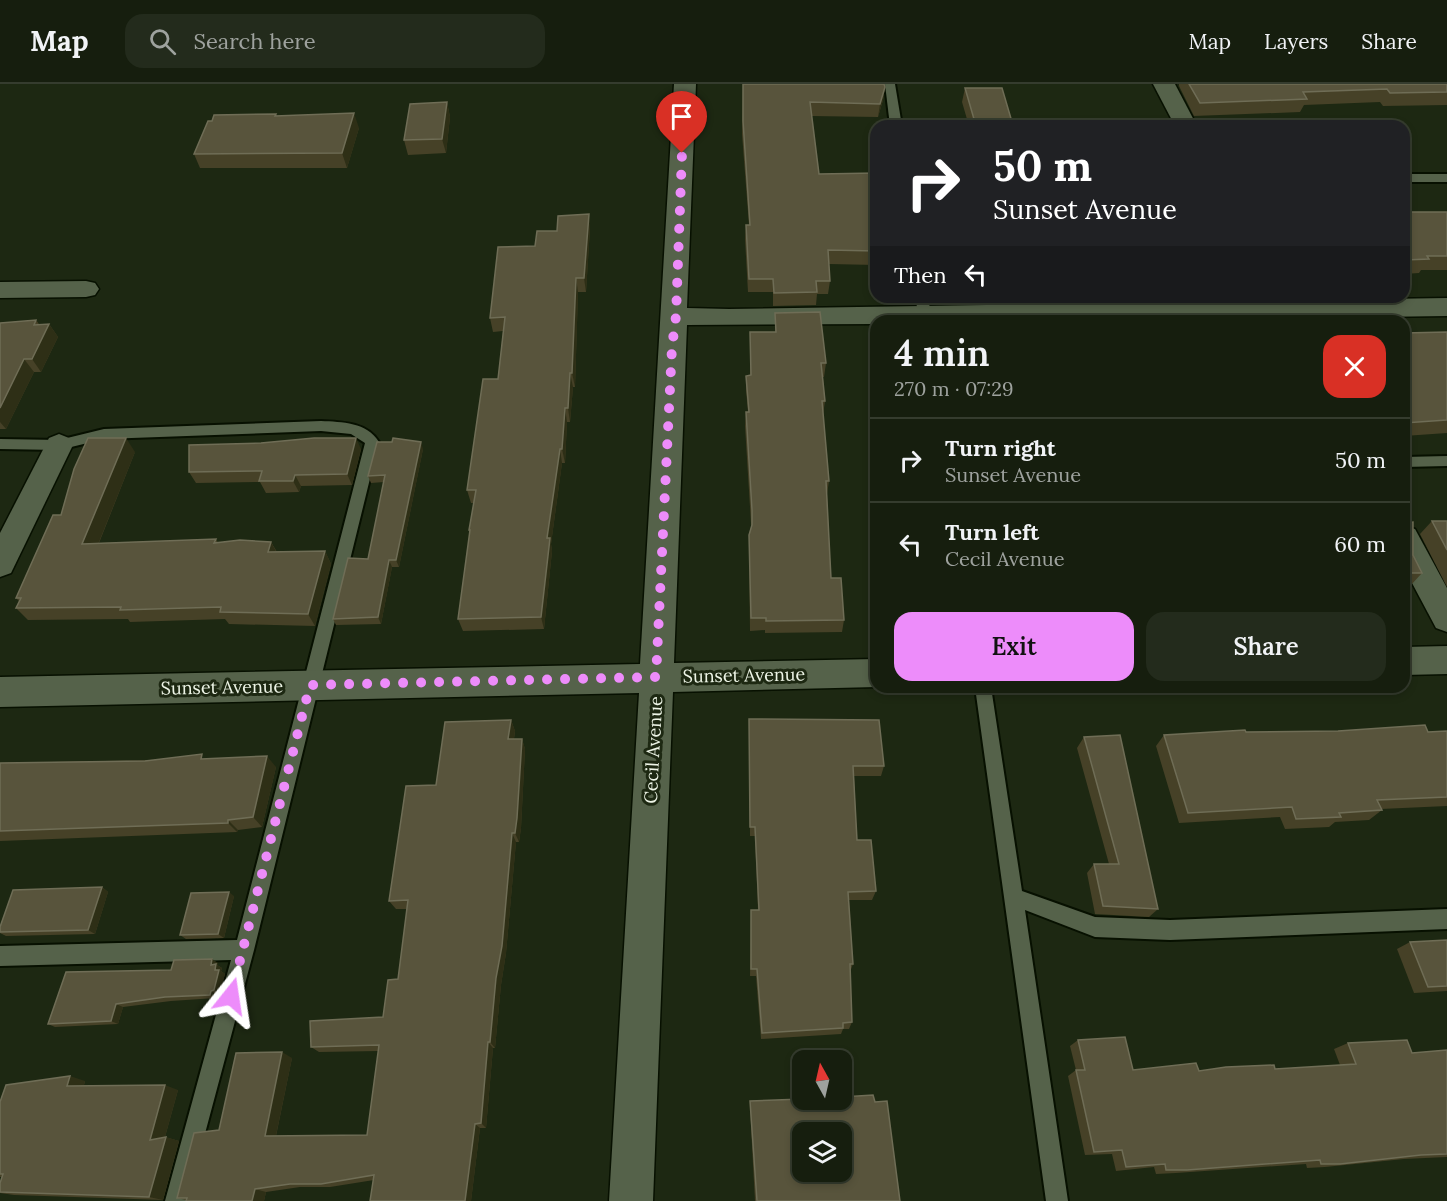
<!DOCTYPE html>
<html lang="en">
<head>
<meta charset="utf-8">
<style>
	body { margin:0; font-family:Lora,serif; background:#232b1c; color:#f1f3f6; height:100vh; display:flex; flex-direction:column; font-size:22px; white-space:nowrap }
	* { box-sizing:border-box; margin:0 }
	p { font-size:20px; color:#9ea29e }
	.icon { flex:none; width:33px; height:33px; fill:none; stroke:currentColor; stroke-width:2; stroke-linecap:round; stroke-linejoin:round }
	.map { position:relative; flex:1; overflow:hidden }
	.panel { position:absolute; left:870px; top:231px; width:540px; height:378px; display:flex; flex-direction:column; background:#161e0e; border-radius:18px; box-shadow:0 3px 9px #0003,0 0 0 2px #353c2e }
	.panel>* { flex:none }
	.banner { position:absolute; left:870px; top:36px; width:540px; height:183px; border-radius:18px; box-shadow:0 3px 9px #0003,0 0 0 2px #353c2e; background:#202124; color:#fff; overflow:hidden }
	.needle { width:39px; rotate:352deg }
	.fabs { position:absolute; left:792px; top:966px; display:grid; gap:12px }
	.fabs a { display:grid; place-items:center; width:60px; height:60px; border-radius:12px; background:#161e0e; box-shadow:0 3px 9px #0003,0 0 0 2px #353c2e; font-size:30px }
	.pin { position:absolute; display:grid; place-items:center; width:51px; height:51px; color:#fff; margin:-62px -26px; border-radius:50% 50% 50% 0; rotate:-45deg; box-shadow:0 0 6px #0007 }
	.pin .icon { rotate:45deg }
	.me { position:absolute; width:66px; margin:-33px; rotate:15deg; stroke-linejoin:round; filter:drop-shadow(0 0 4px #0008) }
	.turn { display:flex; align-items:center; gap:21px; height:126px; padding:0 24px; font-size:27px }
	.turn .icon { width:78px; height:78px; stroke-width:2.5 }
	.turn b { display:block; font-size:42px; line-height:51px }
	.then { display:flex; align-items:center; height:57px; padding:0 24px; background:#0003; gap:12px; font-size:22px }
	.round { display:grid; place-items:center; flex:none; width:63px; height:63px; border-radius:18px; background:#232b1c }
	.head { display:flex; align-items:center; justify-content:space-between; height:102px; padding:0 24px }
	h1 { font-size:36px; font-weight:600; line-height:45px }
	.cta { display:flex; gap:12px; margin-top:auto; padding:12px 24px }
	.cta a { flex:1; height:69px; border-radius:18px; background:#ed8cfa; color:#111; font-size:24px; font-weight:600; line-height:69px; text-align:center }
	.cta a+a { background:#232b1c; color:#f1f3f6 }
	ul { padding:0; list-style:none }
	li { display:flex; align-items:center; gap:18px; height:84px; padding:0 24px; border-top:2px solid #353c2e }
	li div { flex:1 }
	li b { display:block; font-size:22px }
	li em { font-style:normal }
	header { display:flex; align-items:center; gap:36px; box-sizing:border-box; height:84px; padding:0 30px; background:#161e0e; border-bottom:2px solid #353c2e }
	header strong { font-size:28px }
	nav { display:flex; gap:33px; margin-inline-start:auto; font-size:21px }
	.search { width:420px; height:54px; background:#232b1c; display:flex; align-items:center; gap:15px; box-sizing:border-box; padding:0 21px; border-radius:18px; color:#9ea29e; font-size:22px }
	.map>svg:first-child { display:block }
	.lines { fill:none; stroke-linecap:round; stroke-linejoin:round }
	.lane-casing { stroke:#071000; stroke-width:4 }
	.street-casing { stroke:#071000; stroke-width:3 }
	.lane { fill:#55624a; fill-rule:evenodd }
	.street { fill:#55624a; fill-rule:evenodd }
	.wall { fill:#464127 }
	.shaded-wall { fill:#2e2f16 }
	.building { fill:#58543c; stroke:#6f6d56; stroke-width:1.5; fill-rule:evenodd }
	.route { stroke:#ed8cfa; stroke-width:10; stroke-dasharray:0 18 }
	.labels { text-anchor:middle; dominant-baseline:central; stroke-width:6; stroke-linejoin:round; paint-order:stroke }
	.street-label { font-size:18px; fill:#edf4e6; stroke:#1d2812 }
</style>
</head>
<body>
<header>
<strong>Map</strong>
<div class="search"><svg class="icon" aria-label="search" viewBox="0 0 24 24"><circle cx="10" cy="10" r="6"/><path d="M15 15l6 6"/></svg>Search here</div>
<nav><a>Map</a><a>Layers</a><a>Share</a></nav>
</header>
<div class="map">
<svg width="1447" height="1117" viewBox="0 0 1447 1117">
	<rect width="100%" height="100%" fill="#1d2812"/>
	<g class="lines">
		<defs>
			<g id="lane">
				<polygon points="885,0 895,0 902,42 890,42"/>
				<rect x="1404" y="90" width="43" height="8"/>
				<polygon points="916,213 928,213 932,237 918,237"/>
				<path d="M321,337C342,338 367,338 379,358L254,866L187,1117H165L231,876L0,882V862L237,856L365,359L351,350L321,347L104,355L59,366L0,365V355L59,356L104,345Z"/>
				<polygon points="1447,372 1447,382 1404,383 1404,373"/>
				<polygon points="975,603 991,603 1022,807 1095,833 1170,836 1447,825 1447,845 1170,856 1095,853 1025,826 1068,1117 1046,1117"/>
			</g>
			<g id="street">
				<polygon points="674,0 696,0 687,224 729,225 1447,214 1447,232 1100,237 876,237 876,240 687,241 674,579 876,575 877,603 673,608 653,1117 609,1117 639,609 0,623 0,593 640,580"/>
				<polygon points="1153,0 1175,0 1197,42 1175,42"/>
				<polygon points="86,197 95,199 99,205 95,211 86,213 0,214 0,198"/>
				<polygon points="59,350 69,354 73,361 11,489 0,493 0,449 49,354"/>
				<polygon points="1404,442 1415,445 1447,504 1447,548 1436,544 1404,484"/>
				<polygon points="1447,562 1447,590 1404,591 1404,563"/>
			</g>
		</defs>
		<use href="#lane" class="lane-casing"/>
		<use href="#street" class="street-casing"/>
		<use href="#lane" class="lane"/>
		<use href="#street" class="street"/>
	</g>
	<g class="wall">
		<polygon points="743,0 885,3 883,16 878,33 811,32 819,90 876,89 876,181 829,180 830,197 828,210 817,210 816,221 773,222 773,208 748,208 745,155 746,141 749,141 742,50"/>
		<polygon points="1179,0 1447,0 1447,21 1383,22 1380,18 1304,21 1300,28 1194,32 1179,2"/>
		<polygon points="965,4 1012,38 1079,42 969,42 962,18"/>
		<polygon points="447,18 450,33 446,69 408,71 404,56"/>
		<polygon points="276,30 277,32 359,44 347,84 200,84 194,70 212,37"/>
		<polygon points="1404,128 1447,128 1447,186 1421,186 1419,189 1404,190"/>
		<polygon points="590,144 586,208 578,208 575,303 573,303 570,338 567,338 565,379 562,379 551,460 552,467 544,545 463,547 458,535 470,451 469,446 474,419 471,419 467,406 498,295 503,247 493,248 490,234 535,162 557,147"/>
		<polygon points="775,229 826,279 824,293 823,293 825,317 823,331 829,397 827,410 831,494 844,536 842,548 765,549 765,546 750,547 749,464 749,451 751,443 751,439 745,342 746,328 748,328 746,306 746,292 750,292 750,248 775,248"/>
		<polygon points="36,236 39,240 49,240 58,253 41,288 34,288 6,345 0,345 0,239"/>
		<polygon points="1447,248 1447,349 1404,352 1404,249"/>
		<polygon points="361,365 352,401 301,402 299,408 266,409 260,398 196,399 189,388"/>
		<polygon points="423,365 399,483 392,483 381,540 336,541 333,535 368,475 384,398 371,399 368,392"/>
		<polygon points="135,368 99,459 216,455 218,459 271,458 277,468 325,467 331,480 315,542 229,540 225,535 130,538 128,535 28,536 16,524 19,517 16,514"/>
		<polygon points="1432,437 1447,437 1447,503 1420,450"/>
		<polygon points="1404,439 1413,471 1422,489 1411,501 1404,501"/>
		<polygon points="749,635 884,682 881,692 854,692 857,756 876,807 872,816 849,816 853,880 850,888 852,938 849,945 843,945 841,950 761,955 756,892 750,892 751,826 758,826 755,752 750,752"/>
		<polygon points="511,636 515,647 514,655 522,655 525,665 521,744 519,758 516,758 506,869 501,901 495,964 493,964 486,1044 480,1044 471,1117 370,1117 374,1096 330,1103 300,1103 266,1108 264,1117 186,1117 186,1116 177,1114 219,1046 292,974 276,1052 367,1051 379,967 319,968 311,963 383,933 398,895 407,825 396,825 389,817 436,701"/>
		<polygon points="1447,647 1447,722 1381,725 1382,726 1369,736 1335,738 1329,743 1285,745 1280,733 1179,739 1156,662 1164,651 1246,648 1428,648"/>
		<polygon points="1084,653 1158,825 1149,833 1095,830 1087,789 1094,780 1109,780 1077,664"/>
		<polygon points="207,675 276,683 262,743 238,746 237,748 0,757 0,679"/>
		<polygon points="102,803 108,808 95,850 6,852 0,849 0,843"/>
		<polygon points="234,812 224,854 186,855 180,851"/>
		<polygon points="1447,856 1447,907 1414,909 1397,865 1410,858"/>
		<polygon points="218,879 217,881 222,884 221,887 225,890 219,910 217,910 216,914 171,917 123,923 118,940 55,943 48,940 171,886"/>
		<polygon points="1078,956 1133,986 1199,987 1275,985 1340,981 1334,965 1348,959 1412,969 1447,966 1447,1073 1404,1075 1325,1083 1307,1084 1306,1080 1176,1089 1156,1090 1154,1083 1116,1087 1112,1070 1085,1071 1068,992 1076,986 1070,962"/>
		<polygon points="85,997 84,1001 178,1006 165,1053 179,1057 163,1116 14,1111 0,1109 2,1093 0,1093 0,1018"/>
		<polygon points="750,1017 900,1117 755,1117 750,1024"/>
	</g>
	<g class="shaded-wall">
		<polygon points="885,3 883,16 878,33 880,20"/>
		<polygon points="447,18 450,33 446,69 442,55"/>
		<polygon points="354,29 359,44 347,84 342,69"/>
		<polygon points="589,130 590,144 586,208 584,194"/>
		<polygon points="576,194 578,208 575,303 572,289"/>
		<polygon points="49,240 58,253 41,288 32,275"/>
		<polygon points="24,275 34,288 6,345 0,338 0,324"/>
		<polygon points="570,289 573,303 570,338 568,324"/>
		<polygon points="565,324 567,338 565,379 562,365"/>
		<polygon points="126,354 135,368 93,473 82,460"/>
		<polygon points="356,354 361,365 352,401 347,390"/>
		<polygon points="421,358 423,365 399,483 396,476"/>
		<polygon points="560,365 562,379 551,460 552,467 544,545 541,533 547,454"/>
		<polygon points="295,391 301,402 299,408 293,397"/>
		<polygon points="271,458 278,471 268,468"/>
		<polygon points="325,467 331,480 315,542 308,530"/>
		<polygon points="389,476 392,483 381,540 378,533"/>
		<polygon points="511,636 515,647 512,666 508,655"/>
		<polygon points="522,655 525,665 521,744 519,758 515,749"/>
		<polygon points="267,672 276,683 262,743 253,733"/>
		<polygon points="228,736 238,746 237,748 228,739"/>
		<polygon points="512,749 516,758 506,869 501,901 495,964 490,958 496,894"/>
		<polygon points="102,803 108,808 95,850 88,846"/>
		<polygon points="229,808 234,812 224,854 218,850"/>
		<polygon points="212,875 218,879 217,881 222,884 221,887 225,890 219,910 214,906 215,886 211,881"/>
		<polygon points="211,907 217,910 216,914 210,911"/>
		<polygon points="116,920 123,923 118,940 111,937"/>
		<polygon points="488,958 493,964 486,1044 481,1039"/>
		<polygon points="282,968 292,974 275,1056 265,1052"/>
		<polygon points="70,992 85,997 82,1007 67,1002"/>
		<polygon points="165,1001 178,1006 163,1060 150,1056"/>
		<polygon points="475,1040 480,1044 471,1117 465,1117"/>
		<polygon points="166,1053 179,1057 163,1116 149,1113"/>
		<polygon points="255,1105 266,1108 264,1117 252,1117"/>
	</g>
	<g class="building">
		<polygon points="743,0 884,0 885,3 880,20 810,18 819,90 876,89 876,167 828,166 830,197 816,197 817,208 774,209 773,195 749,195 746,141 750,141 743,37"/>
		<polygon points="1189,0 1447,0 1447,8 1390,9 1387,5 1303,8 1307,15 1200,19"/>
		<polygon points="965,4 1002,4 1012,38 1077,37 1079,42 976,42"/>
		<polygon points="447,18 442,55 404,56 410,20"/>
		<polygon points="354,29 342,69 194,70 208,37 212,37 214,31 276,30 275,32"/>
		<polygon points="1404,128 1447,128 1447,172 1427,172 1429,175 1404,176"/>
		<polygon points="589,130 584,194 576,194 572,289 570,289 568,324 565,324 562,365 560,365 547,454 550,454 541,533 458,535 470,446 469,446 476,406 467,406 483,295 498,295 505,233 490,234 498,163 535,162 537,147 557,147 558,132"/>
		<polygon points="820,228 826,279 821,279 825,317 822,317 829,397 826,397 831,494 841,494 844,536 766,537 766,534 751,534 749,451 752,441 752,426 746,328 749,328 746,292 751,291 750,248 776,248 775,229"/>
		<polygon points="36,236 34,241 49,240 32,275 24,275 0,324 0,239"/>
		<polygon points="1447,248 1447,336 1404,339 1404,249"/>
		<polygon points="88,354 126,354 82,460 216,455 214,459 240,456 271,458 268,468 325,467 308,530 220,528 221,523 120,526 121,523 16,524 21,514 16,514 53,431 61,431 74,385"/>
		<polygon points="314,354 356,354 347,390 295,391 293,397 259,397 262,387 189,388 189,361 261,359"/>
		<polygon points="393,354 421,358 396,476 389,476 378,533 333,535 348,474 368,475 385,391 368,392 377,358 392,358"/>
		<polygon points="1432,437 1447,437 1447,466"/>
		<polygon points="1413,438 1413,471 1422,489 1404,489 1404,439"/>
		<polygon points="749,635 879,636 884,682 853,682 857,756 871,756 876,807 848,808 853,880 850,880 852,938 843,939 843,944 762,949 757,885 751,885 751,826 759,826 755,743 750,743"/>
		<polygon points="511,636 508,655 522,655 517,734 515,749 512,749 502,862 496,894 490,958 488,958 481,1039 475,1040 465,1117 370,1117 374,1091 321,1100 290,1100 255,1105 252,1117 186,1117 187,1114 177,1114 194,1049 219,1046 236,969 282,968 265,1052 367,1051 379,961 311,963 310,937 383,933 388,896 398,895 408,816 389,817 406,702 436,701 445,638"/>
		<polygon points="1425,641 1428,648 1447,647 1447,713 1377,716 1382,726 1339,729 1341,733 1296,735 1292,723 1188,729 1164,651 1245,646 1246,648 1338,647"/>
		<polygon points="1120,651 1158,825 1103,822 1094,780 1119,780 1084,653"/>
		<polygon points="202,670 201,675 267,672 253,733 228,736 228,739 0,747 0,679 145,677"/>
		<polygon points="102,803 88,846 0,848 0,843 13,806"/>
		<polygon points="229,808 218,850 180,851 191,809"/>
		<polygon points="1447,856 1447,902 1428,903 1410,858"/>
		<polygon points="212,875 211,881 216,880 215,886 219,886 214,906 211,907 210,911 165,913 116,920 111,937 48,940 66,888 171,886 174,876"/>
		<polygon points="1125,953 1133,986 1196,979 1199,987 1226,983 1274,981 1275,985 1356,980 1348,959 1407,956 1412,969 1447,966 1447,1070 1421,1071 1340,1080 1321,1080 1320,1076 1187,1086 1166,1086 1165,1080 1126,1083 1122,1066 1094,1068 1076,986 1085,986 1078,956"/>
		<polygon points="70,992 67,1002 165,1001 150,1056 166,1053 149,1113 0,1108 0,1099 3,1090 0,1090 0,1018 6,1001"/>
		<path d="M873,1011L875,1018L887,1017L900,1117H757L750,1017L802,1015V1016H842V1013ZM802,1048H842V1088H802Z"/>
	</g>
	<g class="lines">
		<polyline class="route" points="231,912 310,601 656,593 672,263 676,232 682,69"/>
	</g>
	<g class="labels">
		<g class="street-label">
			<text transform="translate(744 591) rotate(-1)">Sunset Avenue</text>
			<text transform="translate(222 603) rotate(-1)">Sunset Avenue</text>
			<text transform="translate(653 666) rotate(-87)">Cecil Avenue</text>
		</g>
	</g>
</svg>
<div class="fabs">
<a><svg class="needle" viewBox="-14 -14 28 28"><path d="M0-13l5 13h-10z" fill="#e53935"/><path d="M0 13l5-13h-10z" fill="#9ea29e"/></svg></a>
<a><svg class="icon" aria-label="layers" viewBox="0 0 24 24"><path d="M12 4l9 5-9 5-9-5zM3 14l9 5 9-5"/></svg></a>
</div>
<div class="pin" style="left:682px;top:69px;background:#d93025"><svg class="icon" aria-label="arrive" viewBox="0 0 24 24"><path d="M6 21V4h12l-3 4 3 4H6"/></svg></div>
<svg class="me" style="left:231px;top:912px" viewBox="-20 -20 40 40"><path d="M0-17L14 15 0 8-14 15z" fill="#ed8cfa" stroke="#fff" stroke-width="4"/></svg>
<div class="banner">
<div class="turn"><svg class="icon" aria-label="right" viewBox="0 0 24 24"><path d="M7 20v-9h11M14 6l5 5-5 5"/></svg><div><b>50 m</b>Sunset Avenue</div></div>
<div class="then">Then<svg class="icon" aria-label="left" viewBox="0 0 24 24"><path d="M17 20v-9H6M10 6l-5 5 5 5"/></svg></div>
</div>
<section class="panel">
<div class="head"><div><h1>4 min</h1><p>270 m · 07:29</p></div><a class="round" style="background:#d93025;color:#fff"><svg class="icon" aria-label="close" viewBox="0 0 24 24"><path d="M6 6l12 12M18 6L6 18"/></svg></a></div>
<ul>
<li><svg class="icon" aria-label="right" viewBox="0 0 24 24"><path d="M7 20v-9h11M14 6l5 5-5 5"/></svg><div><b>Turn right</b><p>Sunset Avenue</p></div><em>50 m</em></li>
<li><svg class="icon" aria-label="left" viewBox="0 0 24 24"><path d="M17 20v-9H6M10 6l-5 5 5 5"/></svg><div><b>Turn left</b><p>Cecil Avenue</p></div><em>60 m</em></li>
</ul>
<div class="cta"><a>Exit</a><a>Share</a></div>
</section>
</div>
</body>
</html>
